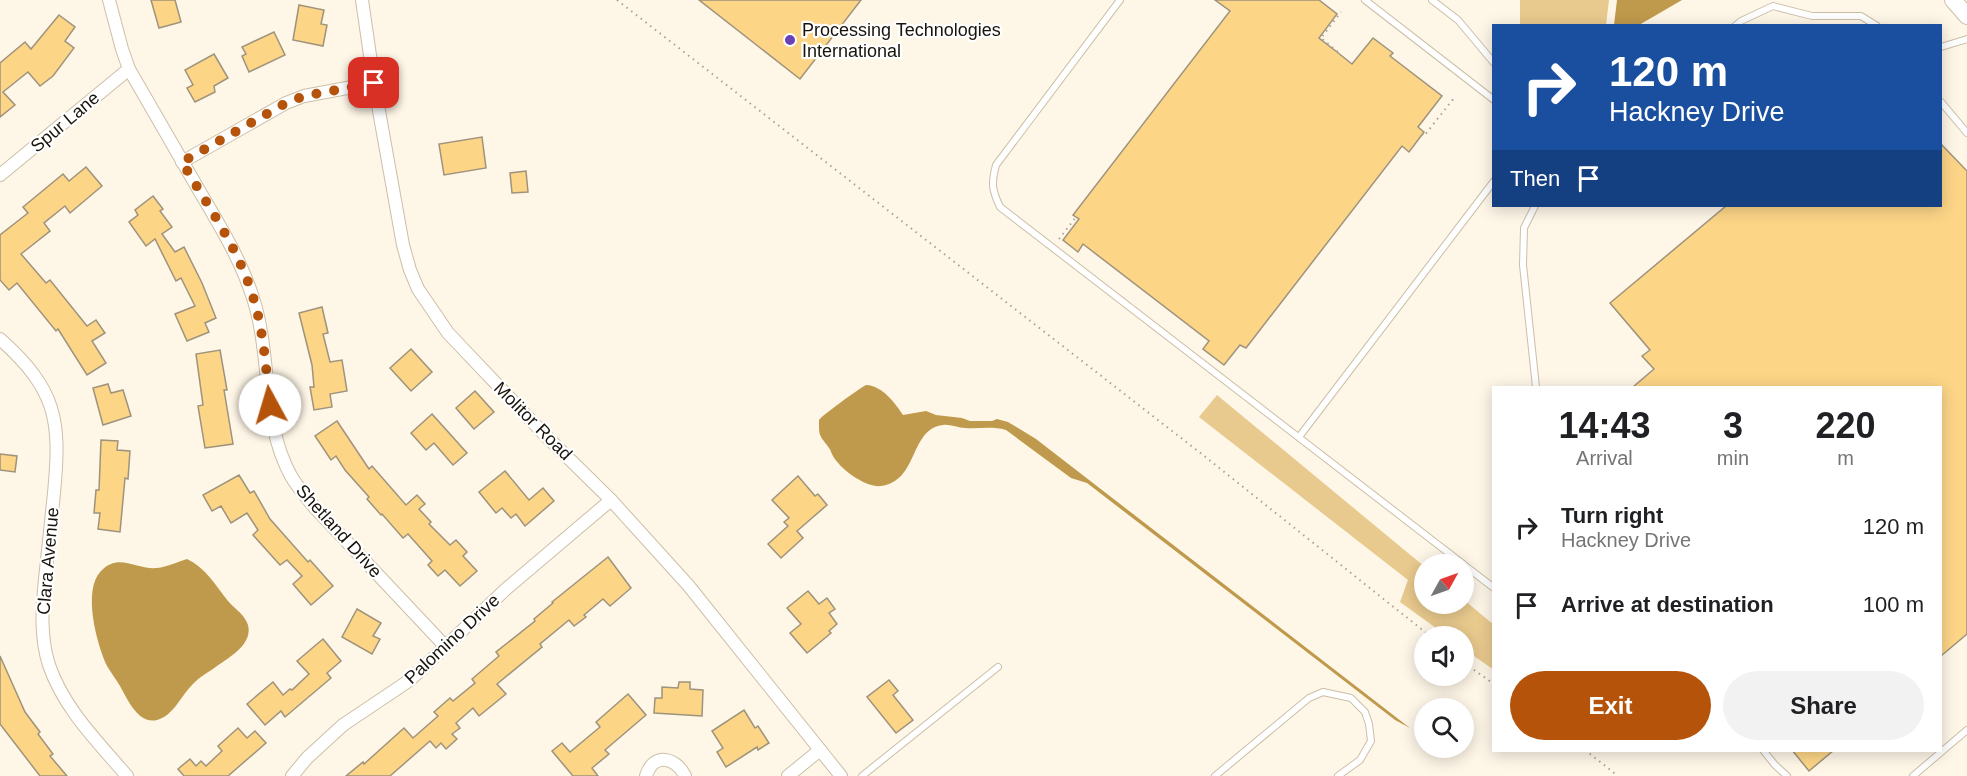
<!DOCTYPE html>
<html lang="en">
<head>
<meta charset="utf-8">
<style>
	body { margin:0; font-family:Helvetica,sans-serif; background:#f2f2f2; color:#202124; height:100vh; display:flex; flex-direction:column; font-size:22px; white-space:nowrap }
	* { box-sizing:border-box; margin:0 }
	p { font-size:20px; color:#757577 }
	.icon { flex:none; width:33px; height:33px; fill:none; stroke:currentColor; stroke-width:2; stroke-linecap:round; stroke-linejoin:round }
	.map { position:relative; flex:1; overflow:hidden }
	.drawer { position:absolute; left:1492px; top:386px; width:450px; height:366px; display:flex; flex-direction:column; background:#fff; border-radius:0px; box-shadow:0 3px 15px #0003 }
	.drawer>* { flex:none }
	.banner { position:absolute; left:1492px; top:24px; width:450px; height:183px; border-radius:0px; box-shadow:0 3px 15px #0003; background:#1a4fa0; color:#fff; overflow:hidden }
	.needle { width:39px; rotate:50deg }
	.tools { position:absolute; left:1414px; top:554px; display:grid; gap:12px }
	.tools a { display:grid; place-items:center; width:60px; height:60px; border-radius:50%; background:#fff; box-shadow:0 3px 15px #0003; font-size:30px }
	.pin { position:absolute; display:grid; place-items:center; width:51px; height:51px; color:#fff; margin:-26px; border-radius:12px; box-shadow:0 3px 9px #0006 }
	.me { position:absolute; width:66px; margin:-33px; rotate:354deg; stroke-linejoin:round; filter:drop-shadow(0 0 4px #0008) }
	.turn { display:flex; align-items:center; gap:21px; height:126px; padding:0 18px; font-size:27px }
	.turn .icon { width:78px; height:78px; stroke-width:2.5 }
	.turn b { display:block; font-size:42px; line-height:51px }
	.then { display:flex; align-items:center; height:57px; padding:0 18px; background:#0003; gap:12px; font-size:22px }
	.eta { display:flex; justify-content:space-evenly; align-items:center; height:102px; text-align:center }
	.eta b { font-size:36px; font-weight:800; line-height:42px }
	.primary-button { display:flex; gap:12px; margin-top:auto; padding:12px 18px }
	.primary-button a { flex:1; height:69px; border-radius:36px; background:#b45309; color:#fff; font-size:24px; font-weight:800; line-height:69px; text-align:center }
	.primary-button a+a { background:#f2f2f2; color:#202124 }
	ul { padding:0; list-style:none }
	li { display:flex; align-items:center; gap:18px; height:78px; padding:0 18px }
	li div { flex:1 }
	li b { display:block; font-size:22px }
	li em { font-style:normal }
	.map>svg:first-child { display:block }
	.green { fill:#e9ca8e }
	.water { fill:#c09a4c }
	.building { fill:#fcd587; stroke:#9f937c; stroke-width:1.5 }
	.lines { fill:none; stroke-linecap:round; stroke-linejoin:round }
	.lane-casing { stroke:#ccbfa7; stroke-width:8 }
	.street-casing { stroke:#ccbfa7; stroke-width:14 }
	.secondary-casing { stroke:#ccbfa7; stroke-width:18 }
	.path { stroke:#a9a296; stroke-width:2; stroke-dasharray:1.5 4.5; stroke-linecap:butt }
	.lane { stroke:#fff; stroke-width:6 }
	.street { stroke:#fff; stroke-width:12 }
	.secondary { stroke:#fff; stroke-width:16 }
	.route { stroke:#b45309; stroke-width:10; stroke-dasharray:0 18 }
	.poi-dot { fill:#6841b9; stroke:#fff; stroke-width:2 }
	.labels { text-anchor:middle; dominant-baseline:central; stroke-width:4.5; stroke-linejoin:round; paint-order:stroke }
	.poi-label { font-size:18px; fill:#18130b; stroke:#fff; text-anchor:start }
	.street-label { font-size:18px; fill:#18130b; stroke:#fff }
</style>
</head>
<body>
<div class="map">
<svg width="1967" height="776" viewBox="0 0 1967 776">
	<rect width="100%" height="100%" fill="#fef6e7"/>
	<g class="green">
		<polygon points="1520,0 1609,0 1606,25 1520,25"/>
		<polygon points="1217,395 1425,567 1425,603 1464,603 1464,600 1494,625 1494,670 1464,649 1464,636 1447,636 1400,602 1408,580 1199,417"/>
	</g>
	<g class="water">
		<polygon points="1617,0 1682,0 1639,25 1614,25"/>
		<path d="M866,385C883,386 895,403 903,415L926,411L936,415L962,418L970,421H992L997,419L1008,422L1036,439L1410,728L1395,720L1087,483L1071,478L1006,430C992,426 979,429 965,428C958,428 950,424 943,425C909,429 919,481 881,486C866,488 840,469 833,456C831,453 831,450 829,448C824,440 819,438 819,428C819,427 819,421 819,420C820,417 861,387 866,385Z"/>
		<path d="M187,559C206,568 216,586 228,601C235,609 245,615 248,625C253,644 230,657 217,666C209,672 199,677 192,685C181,696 173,716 157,720C138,725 127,698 120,686C116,679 111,673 107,666C97,645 82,590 101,571C119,552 136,570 157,568C167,567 177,562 187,559Z"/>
	</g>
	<g class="building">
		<polygon points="151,0 175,0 181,22 159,28"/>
		<polygon points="699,0 861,0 800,79"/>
		<polygon points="1215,0 1319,0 1337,14 1319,38 1337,52 1352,64 1373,38 1393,53 1390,56 1442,96 1418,127 1424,132 1409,152 1402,146 1246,348 1240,345 1224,365 1203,349 1209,341 1083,244 1078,252 1063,240 1079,219 1073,215 1230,11"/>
		<polygon points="299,5 324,10 321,24 327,25 323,46 293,40"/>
		<polygon points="59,15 75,27 65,41 74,48 53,76 40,86 28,72 3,92 15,105 0,117 0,63 25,42 31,49"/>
		<polygon points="274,32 285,55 249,72 242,56 246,54 242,47"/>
		<polygon points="214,54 228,78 214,86 215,92 195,102 187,88 193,85 185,70"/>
		<polygon points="482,137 486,168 444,175 439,144"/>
		<polygon points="1941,144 1967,171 1967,634 1941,656 1941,387 1633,387 1654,369 1642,356 1650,350 1610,303 1726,206 1941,206"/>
		<polygon points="86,167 102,186 70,213 65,206 44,223 50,231 21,254 46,283 50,280 87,326 96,320 105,333 92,341 106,363 87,375 58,329 56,331 17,283 9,290 0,280 0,235 28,213 23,207 63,174 69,181"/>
		<polygon points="526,171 528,192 512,193 510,173"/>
		<polygon points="153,196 163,209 160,211 172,227 162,234 175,252 184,247 202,283 216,318 205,323 209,332 187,341 175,314 195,306 181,278 176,281 155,239 146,246 129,222 138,215 135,210"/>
		<polygon points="322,307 328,333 323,334 330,362 342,360 347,391 330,394 332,407 314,410 310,387 314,387 312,365 299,313"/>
		<polygon points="411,349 432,372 411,391 390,368"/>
		<polygon points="220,350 227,390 224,390 233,444 205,448 198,406 203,405 196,354"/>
		<polygon points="108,384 111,393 123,390 131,416 103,425 93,388"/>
		<polygon points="475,391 494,412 474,429 456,408"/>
		<polygon points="432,414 467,453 453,465 434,443 426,450 411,433"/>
		<polygon points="337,421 369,469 372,466 406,505 417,495 425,504 419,509 431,522 429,524 450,545 456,540 467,552 463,556 477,571 460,586 445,570 438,576 428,565 432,561 408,534 403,538 382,514 381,515 367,499 369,497 345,470 336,456 331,460 315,436"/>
		<polygon points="101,440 118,441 117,450 130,451 128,479 125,478 120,532 98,529 100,513 94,513 96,490 99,490"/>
		<polygon points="0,454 17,456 15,472 0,470"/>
		<polygon points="505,471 529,500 543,488 554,501 525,526 516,514 511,518 502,508 496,513 479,492"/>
		<polygon points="239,475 250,493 254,491 270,519 308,562 310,560 333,586 311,605 293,584 302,576 287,560 280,565 253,535 258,530 247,513 231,523 221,506 212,511 203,495"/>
		<polygon points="798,476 815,496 818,494 827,505 797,531 803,538 781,558 768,544 788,526 784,522 789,518 772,500"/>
		<polygon points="608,557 631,588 610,606 603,599 584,615 586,617 574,626 569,620 540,644 542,647 497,684 506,694 479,716 473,708 456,723 460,728 452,734 457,739 446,749 441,743 436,748 430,741 390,776 346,776 363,762 364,764 404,728 413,738 438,716 434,712 450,698 453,701 475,683 472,679 499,656 496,652 535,621 534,619 553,603 552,602"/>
		<polygon points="808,591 819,604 827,598 835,609 829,613 837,624 829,631 831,633 807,653 790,633 801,624 787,608"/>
		<polygon points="357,609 381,623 373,636 380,639 372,654 342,637"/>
		<polygon points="323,639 341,661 327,673 331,678 285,717 281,711 265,725 247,704 273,682 283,695 290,689 292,690 309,674 297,661"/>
		<polygon points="0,656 25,712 40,732 38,734 53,754 50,756 67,776 40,776 0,724"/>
		<polygon points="889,680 898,691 893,695 913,720 896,733 867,697"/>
		<polygon points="679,682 690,682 690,689 703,690 702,716 654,713 655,698 662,698 662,687 678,688"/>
		<polygon points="628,694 646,715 605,750 609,754 592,768 598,776 573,776 552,751 562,743 570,752 600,727 596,722"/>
		<polygon points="744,710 755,728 758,726 769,743 758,750 757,747 726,767 717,752 723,748 712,731"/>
		<polygon points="238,728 247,738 255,731 266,743 228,776 184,776 178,769 190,759 196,766 201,761 206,766 222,751 218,746"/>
		<polygon points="1792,750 1834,750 1809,771"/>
	</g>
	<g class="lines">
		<defs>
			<g id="lane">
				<path d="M1120,0L996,165C991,184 992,190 1000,207L1463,564"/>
				<polyline points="1365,0 1494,100"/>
				<polyline points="1432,0 1458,20 1494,63"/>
				<polyline points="1735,26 1741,21 1773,6 1812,16 1861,16 1877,26"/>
				<polyline points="1941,47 1967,39"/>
				<polyline points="1941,102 1967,133"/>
				<polyline points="1535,206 1524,228 1523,265 1536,387"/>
				<polyline points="1299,437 1494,181"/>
				<polyline points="1464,565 1494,588"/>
				<polyline points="1763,750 1775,765 1787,776"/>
				<polyline points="862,776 998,667"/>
				<polyline points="1215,776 1309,698 1323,692 1351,698 1365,712 1369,724 1371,741 1360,760 1338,776"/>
				<polyline points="1913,776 1967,730"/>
			</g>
			<g id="street">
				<path d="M109,0L122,49L129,69C153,110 176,151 200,192C220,226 241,260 253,298C272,356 261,422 291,476C298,488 307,498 316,509L445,646"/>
				<polyline points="362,0 374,83 403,245 410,270 418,289 448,333 544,434 611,500 688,585 841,776"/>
				<polyline points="182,162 286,103 304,96 374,83"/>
				<polyline points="0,175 129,69"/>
				<path d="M0,339C57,390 61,420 54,493C51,522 48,551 45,579C42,608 40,637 49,665C64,709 98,742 127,776"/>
				<polyline points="292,776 307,758 343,725 410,680 506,589 611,500"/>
				<path d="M646,776C653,752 676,757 685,776"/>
				<polyline points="788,776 820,750"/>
			</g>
			<polyline id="secondary" points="1953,0 1967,16"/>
		</defs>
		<use href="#lane" class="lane-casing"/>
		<use href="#street" class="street-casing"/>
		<use href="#secondary" class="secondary-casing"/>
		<g class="path">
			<polyline points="617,0 1203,455 1430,636"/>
			<polyline points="1337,52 1337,51 1321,38 1341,12"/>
			<polyline points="1422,134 1424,136 1454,98"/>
			<polyline points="1059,239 1076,217"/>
			<polyline points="1464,663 1494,684"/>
			<polyline points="1585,750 1618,776"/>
		</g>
		<use href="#lane" class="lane"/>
		<use href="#street" class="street"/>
		<use href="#secondary" class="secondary"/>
	</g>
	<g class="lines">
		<path class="route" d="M270,405C266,370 264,334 254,300C240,251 208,206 182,162L286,103L304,96L374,83"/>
	</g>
	<circle class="poi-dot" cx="790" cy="40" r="6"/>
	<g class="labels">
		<g class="poi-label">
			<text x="802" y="30">Processing Technologies<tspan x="802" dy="21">International</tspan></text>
		</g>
		<g class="street-label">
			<text transform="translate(65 122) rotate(-40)">Spur Lane</text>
			<text transform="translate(533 421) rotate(45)">Molitor Road</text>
			<text transform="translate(339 531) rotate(48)">Shetland Drive</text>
			<text transform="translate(48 561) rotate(-85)">Clara Avenue</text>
			<text transform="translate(452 639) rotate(-43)">Palomino Drive</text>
		</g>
	</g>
</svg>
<div class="tools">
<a><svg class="needle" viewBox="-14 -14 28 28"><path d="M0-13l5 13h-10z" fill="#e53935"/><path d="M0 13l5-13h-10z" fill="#757577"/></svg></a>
<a><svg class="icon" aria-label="sound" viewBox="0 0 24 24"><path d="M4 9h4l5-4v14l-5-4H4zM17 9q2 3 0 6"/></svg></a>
<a><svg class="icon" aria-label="search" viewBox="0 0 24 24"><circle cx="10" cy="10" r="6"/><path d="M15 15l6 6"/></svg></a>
</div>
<div class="pin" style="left:374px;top:83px;background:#d93025"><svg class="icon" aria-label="arrive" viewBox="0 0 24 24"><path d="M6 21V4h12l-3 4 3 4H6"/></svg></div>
<svg class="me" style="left:270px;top:405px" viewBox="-20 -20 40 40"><circle r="19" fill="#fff"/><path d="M0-13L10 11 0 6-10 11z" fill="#b45309"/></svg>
<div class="banner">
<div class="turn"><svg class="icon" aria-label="right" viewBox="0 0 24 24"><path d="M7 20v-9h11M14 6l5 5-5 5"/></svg><div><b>120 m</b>Hackney Drive</div></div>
<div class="then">Then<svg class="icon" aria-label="arrive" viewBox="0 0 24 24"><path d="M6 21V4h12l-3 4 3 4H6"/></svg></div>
</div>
<section class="drawer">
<div class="eta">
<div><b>14:43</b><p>Arrival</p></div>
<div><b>3</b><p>min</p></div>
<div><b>220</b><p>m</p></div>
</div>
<ul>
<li><svg class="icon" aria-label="right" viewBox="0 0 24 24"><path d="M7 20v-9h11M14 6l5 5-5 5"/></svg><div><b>Turn right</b><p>Hackney Drive</p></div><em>120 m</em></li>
<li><svg class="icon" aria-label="arrive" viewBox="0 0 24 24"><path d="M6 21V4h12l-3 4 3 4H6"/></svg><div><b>Arrive at destination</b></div><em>100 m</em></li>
</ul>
<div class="primary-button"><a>Exit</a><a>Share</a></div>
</section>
</div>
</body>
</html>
